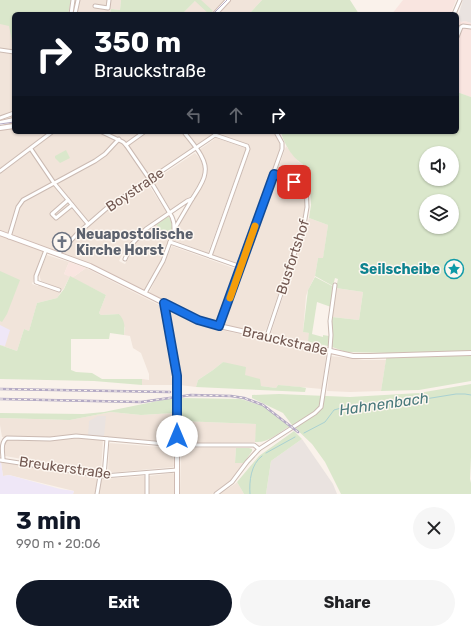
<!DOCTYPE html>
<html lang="en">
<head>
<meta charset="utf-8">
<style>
	body { margin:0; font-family:Rubik,sans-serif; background:#f6f6f6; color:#202124; height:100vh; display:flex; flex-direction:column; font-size:15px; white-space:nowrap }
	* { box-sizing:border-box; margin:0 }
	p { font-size:13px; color:#757577 }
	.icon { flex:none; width:22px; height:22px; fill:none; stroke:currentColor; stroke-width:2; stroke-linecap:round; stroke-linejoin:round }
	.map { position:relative; height:494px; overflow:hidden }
	.sheet { display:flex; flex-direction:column; background:#fff; flex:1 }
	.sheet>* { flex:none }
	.hud { position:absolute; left:12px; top:12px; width:447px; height:122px; border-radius:6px; box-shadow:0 1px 3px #0004; background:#111827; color:#fff; overflow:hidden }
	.fabs { position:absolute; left:419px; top:146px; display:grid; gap:8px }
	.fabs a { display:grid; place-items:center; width:40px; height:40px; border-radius:50%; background:#fff; box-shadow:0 1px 3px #0004; font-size:20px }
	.pin { position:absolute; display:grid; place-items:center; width:34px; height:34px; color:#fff; margin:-17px; border-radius:8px; box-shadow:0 2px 6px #0006 }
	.me { position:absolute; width:44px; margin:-22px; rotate:0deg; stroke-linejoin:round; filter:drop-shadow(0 0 3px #0008) }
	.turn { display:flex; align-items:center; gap:14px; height:84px; padding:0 16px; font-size:18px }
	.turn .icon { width:52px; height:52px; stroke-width:2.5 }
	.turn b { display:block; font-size:28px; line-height:34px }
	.lanes { display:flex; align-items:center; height:38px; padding:0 16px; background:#0003; justify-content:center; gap:20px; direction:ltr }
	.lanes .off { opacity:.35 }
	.round { display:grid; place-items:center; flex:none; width:42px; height:42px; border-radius:21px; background:#f6f6f6 }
	.headline { display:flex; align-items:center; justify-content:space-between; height:68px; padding:0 16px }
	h1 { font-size:24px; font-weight:700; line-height:30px; color:#111827 }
	.cta { display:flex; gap:8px; margin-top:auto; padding:8px 16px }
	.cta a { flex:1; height:46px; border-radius:24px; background:#111827; color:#fff; font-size:16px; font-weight:700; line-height:46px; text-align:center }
	.cta a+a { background:#f6f6f6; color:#202124 }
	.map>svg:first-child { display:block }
	.residential { fill:#f1e4da }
	.commercial { fill:#f9e5e0 }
	.industrial { fill:#eae3e0 }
	.education { fill:#efe7f7 }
	.green { fill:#dae7cb; fill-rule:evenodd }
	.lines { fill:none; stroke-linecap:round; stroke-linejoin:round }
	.stream { stroke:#a9d1d2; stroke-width:1 }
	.street-casing { stroke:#cbbab2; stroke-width:5 }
	.secondary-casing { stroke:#cfbbb3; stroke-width:6 }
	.street { stroke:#fff; stroke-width:3 }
	.secondary { stroke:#fff; stroke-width:4 }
	.tram { stroke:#b4aac4; stroke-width:1 }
	.rail-casing { stroke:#b4aac4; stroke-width:2.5 }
	.rail { stroke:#fdf7f1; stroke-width:1; stroke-dasharray:3; stroke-linecap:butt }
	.route-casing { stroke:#114b97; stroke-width:10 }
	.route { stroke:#1a73e8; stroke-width:7 }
	.slow { stroke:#f59e0b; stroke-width:7 }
	.labels { text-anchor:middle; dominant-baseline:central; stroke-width:3; stroke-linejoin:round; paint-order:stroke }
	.street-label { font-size:14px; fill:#725851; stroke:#fdf7f1 }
	.worship-label { font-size:14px; font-weight:bold; fill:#5b616d; stroke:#fdf7f1; text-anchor:start }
	.culture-label { font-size:14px; font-weight:bold; fill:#0d838f; stroke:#fdf7f1; text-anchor:end }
	.water-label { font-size:15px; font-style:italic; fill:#4a7a7c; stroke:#fdf7f1 }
</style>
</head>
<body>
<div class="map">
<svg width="471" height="494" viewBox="0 0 471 494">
	<rect width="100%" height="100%" fill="#faf2eb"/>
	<g class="residential">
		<polygon points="0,0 121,0 120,10 111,9 110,14 14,14 14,132 213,132 213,135 107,206 83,226 57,251 45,247 32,284 38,286 39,284 61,292 57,298 37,303 29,331 24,329 17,351 0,345"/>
		<polygon points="196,0 262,0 249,14 182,14"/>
		<polygon points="218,132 273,132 280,144 280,149 238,264 213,255 213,254 250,150 249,145 219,135"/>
		<polygon points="216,138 245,148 246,149 208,253 175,241 173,240 178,227 206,177 207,170 206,163 199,150"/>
		<polygon points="286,146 299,162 303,164 295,181 278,174 277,172"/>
		<polygon points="195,153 201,160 203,167 203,175 201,181 191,196 171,210 153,181"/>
		<polygon points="275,179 278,179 303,187 305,207 301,227 266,330 262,332 223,325 223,322 273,181"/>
		<polygon points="148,184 167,213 141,232 127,251 123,253 119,261 125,264 138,239 145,232 156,224 160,230 171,234 159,265 144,290 142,290 89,263 63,253 63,252 75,239 108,210"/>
		<polygon points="309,218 328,225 323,259 318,258 315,276 308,290 306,296 303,332 310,333 308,341 294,339 272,334 271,333"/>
		<polygon points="172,246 236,269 236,274 217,323 202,319 149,293"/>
		<polygon points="47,255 69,262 64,274 70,276 63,290 41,281 39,274"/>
		<polygon points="86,268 161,306 174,372 174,385 142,385 142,379 149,380 149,374 141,353 133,348 130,336 124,335 125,328 119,314 101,315 99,313 106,295 72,278"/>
		<polygon points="336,288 363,292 359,320 332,317"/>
		<polygon points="169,309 203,326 281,343 326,355 322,389 278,385 276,388 261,386 223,362 213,370 198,380 196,387 180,385 180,371 168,310"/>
		<polygon points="331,356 364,360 386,360 381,391 350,392 327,391"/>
		<polygon points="111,412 141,415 174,413 174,442 75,435 46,438 2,437 0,425 0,418 70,420"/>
		<polygon points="180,421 257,424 255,442 181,443"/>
		<polygon points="70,438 103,440 101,473 5,456 4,444 6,441 8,440 49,440"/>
		<polygon points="110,443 173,448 174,466 173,467 108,473 109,445"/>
		<polygon points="181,448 236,448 235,463 244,463 230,482 212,494 180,494"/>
		<polygon points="1,462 98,478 95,494 73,494 74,491 9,475 3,476"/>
		<polygon points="173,473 175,475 175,494 148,494 149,476"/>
		<polygon points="144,476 146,477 146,494 98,494 101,479"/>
		<polygon points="237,482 244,494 219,494 235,484"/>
	</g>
	<g class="commercial">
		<polygon points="403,0 456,0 451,13 453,14 392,14"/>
		<polygon points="457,16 461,22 465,21 471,23 471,97 457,92"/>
		<polygon points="69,262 86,268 72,278 64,274"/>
	</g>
	<g class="industrial">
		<polygon points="463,0 471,0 471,23 465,21 461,22 458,16"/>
		<polygon points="98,416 106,416 104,437 88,436 89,421"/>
		<polygon points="302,439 333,484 337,494 266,494 271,461"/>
	</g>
	<g class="education">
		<polygon points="0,325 10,330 5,346 0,345"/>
		<polygon points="0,462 1,462 3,476 9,475 60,489 74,491 73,494 0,494"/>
	</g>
	<g class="green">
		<polygon points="0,0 71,0 68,14 14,14 14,46 13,46 9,26 0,24"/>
		<polygon points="121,0 201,0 213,11 209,14 195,1 182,14 110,14 111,9 120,10"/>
		<polygon points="262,0 350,0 359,14 249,14"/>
		<path d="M457,92L471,97V381L419,390L381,391L387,353L346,352L332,347V317L359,320L363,292L336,288L338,279L335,278L333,286L315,276L318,258H323L328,225L309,218L311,205L310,186L295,180L303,164C293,159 283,142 281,132H457ZM426,153H452V179H426ZM426,201H452V227H426Z"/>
		<polygon points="66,150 70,158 60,163 55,158 55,156"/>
		<path d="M168,216C173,220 173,228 171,234L160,230L156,224Z"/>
		<polygon points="0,271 20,280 7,314 2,322 0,321"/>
		<path d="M70,276L106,295L99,313L101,315L119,314C125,321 125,326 124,335L110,333L109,339H71V370L76,372L92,373L102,379H142V385L94,381L0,379V345L17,351L24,329L29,331L37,303L57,298L64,289Z"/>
		<polygon points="315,277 334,287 331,307 317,302 312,334 323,337 323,335 329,336 328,346 313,343 308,341 309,333 303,332 308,290"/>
		<path d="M223,362L246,367L245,375L260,379L261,386L276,388L278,385C287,386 297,386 306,388L305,392L196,387L198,380L213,370Z"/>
		<polygon points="471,384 471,457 470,479 471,483 471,494 341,494 325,462 312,444 292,425 283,413 252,398 252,395 279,394 350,397 419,393"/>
		<path d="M180,398L241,399L263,406L290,426C278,433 269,443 255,442L256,424L180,421Z"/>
		<polygon points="167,399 174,399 174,413 141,415 111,412 70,420 0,418 0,413 83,414 104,412"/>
		<polygon points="294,431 302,439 271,461 266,494 244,494 237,482 259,456"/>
		<polygon points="236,448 249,448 252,449 252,451 244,463 235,463"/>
	</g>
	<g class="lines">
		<g class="stream">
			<polyline points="304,433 325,422 334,410 341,408 394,404 456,394 465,394 471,395"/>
			<polyline points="266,453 295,437"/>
			<path d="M250,494C249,481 251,464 262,456"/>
		</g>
		<defs>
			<g id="street">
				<polyline points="95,6 108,8 109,0"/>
				<polyline points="71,14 73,0"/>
				<polyline points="75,14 78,0"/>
				<polyline points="454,14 460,0"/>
				<polyline points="457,37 461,27 463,26 471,27"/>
				<polyline points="0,50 14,52"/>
				<polyline points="0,118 14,113"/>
				<path d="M102,132L123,142L126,145L150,180L172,217C176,226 174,233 170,242"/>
				<path d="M184,132C192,143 208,159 205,173C204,182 197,191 192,199"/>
				<polyline points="126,145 144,132"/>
				<polyline points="31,149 54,183 88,224"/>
				<polyline points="0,171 52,132"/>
				<polyline points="68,200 52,214 56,218 72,205"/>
				<polyline points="9,237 18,207 23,200 95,161 105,154 119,139"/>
				<polyline points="46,250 36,276 36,282 59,290"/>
				<polyline points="58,254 77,234 107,208 215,135 215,132"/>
				<polyline points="210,256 248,149 247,146 215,135"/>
				<polyline points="125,259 132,244 146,229 187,201 192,199 175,228"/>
				<polyline points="145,293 163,261 170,242 241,267"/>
				<polyline points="219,326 282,149 282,143 276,132"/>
				<polyline points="267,336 304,225 307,207 306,186 274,174"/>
				<polyline points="0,460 104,476 177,470"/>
				<path d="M3,460C3,453 0,442 7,438L50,439L76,436L177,445H254L259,449"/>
				<polyline points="147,473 147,494"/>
				<polyline points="104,476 107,439"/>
				<polyline points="97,494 100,476"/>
				<polyline points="216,494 232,482 247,462 259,449 315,413 321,407 330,349 331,335 330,321 335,285"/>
			</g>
			<g id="secondary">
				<polyline points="215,14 228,0"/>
				<polyline points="0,123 14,120"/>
				<polyline points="0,128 14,126"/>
				<polyline points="0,233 90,266 198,320 210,324 353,356 370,356 471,353"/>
				<polyline points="164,303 177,377 177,494"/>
			</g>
		</defs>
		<use href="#street" class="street-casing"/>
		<use href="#secondary" class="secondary-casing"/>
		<use href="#street" class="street"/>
		<use href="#secondary" class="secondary"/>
		<g class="tram">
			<polyline points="213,14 227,0"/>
			<polyline points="0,124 14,122"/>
		</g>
		<defs>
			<g id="rail">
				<polyline points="0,389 170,392"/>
				<polyline points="0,399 141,402 191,395 231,396 244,398 263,405 298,432"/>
			</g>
		</defs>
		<use href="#rail" class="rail-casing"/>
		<use href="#rail" class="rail"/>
	</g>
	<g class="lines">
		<defs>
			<polyline id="route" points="177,436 177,376 164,303 198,320 219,326 274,174 294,182"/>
		</defs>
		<use href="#route" class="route-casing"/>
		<use href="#route" class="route"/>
		<polyline class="slow" points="230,298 255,226"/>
	</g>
	<defs>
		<symbol id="church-ring" viewBox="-11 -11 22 22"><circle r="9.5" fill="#fdf7f1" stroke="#6b7280" stroke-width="1.5"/><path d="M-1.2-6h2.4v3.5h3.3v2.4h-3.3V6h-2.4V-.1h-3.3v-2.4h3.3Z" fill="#6b7280"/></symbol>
		<symbol id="sight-ring" viewBox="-11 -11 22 22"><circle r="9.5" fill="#fdf7f1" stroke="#0f9aa8" stroke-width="1.5"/><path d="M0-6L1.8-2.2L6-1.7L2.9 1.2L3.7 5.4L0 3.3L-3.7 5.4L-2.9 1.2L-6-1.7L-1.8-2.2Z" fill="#0f9aa8"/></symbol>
	</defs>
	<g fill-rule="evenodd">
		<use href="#church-ring" x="51" y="231" width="22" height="22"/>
		<use href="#sight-ring" x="443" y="258" width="22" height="22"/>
	</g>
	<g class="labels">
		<g class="street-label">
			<text transform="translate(135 190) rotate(-34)">Boystraße</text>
			<text transform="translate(293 257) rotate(-72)">Busfortshof</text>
			<text transform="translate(285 341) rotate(13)">Brauckstraße</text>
			<text transform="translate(65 468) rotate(8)">Breukerstraße</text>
		</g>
		<g class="worship-label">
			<text x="76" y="234">Neuapostolische<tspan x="76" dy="16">Kirche Horst</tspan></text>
		</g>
		<g class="culture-label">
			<text x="440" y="269">Seilscheibe</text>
		</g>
		<g class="water-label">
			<text transform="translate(384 404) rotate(-8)">Hahnenbach</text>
		</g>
	</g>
</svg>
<div class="fabs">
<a><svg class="icon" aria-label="sound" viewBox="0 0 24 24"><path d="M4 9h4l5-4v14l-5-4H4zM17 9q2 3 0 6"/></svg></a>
<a><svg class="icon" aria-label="layers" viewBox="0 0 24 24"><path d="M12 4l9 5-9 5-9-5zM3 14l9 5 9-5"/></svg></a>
</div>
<div class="pin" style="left:294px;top:182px;background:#d93025"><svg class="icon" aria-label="arrive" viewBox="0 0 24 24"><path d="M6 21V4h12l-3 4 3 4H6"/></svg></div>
<svg class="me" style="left:177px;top:436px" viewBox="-20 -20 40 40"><circle r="19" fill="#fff"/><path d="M0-13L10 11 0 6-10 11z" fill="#1a73e8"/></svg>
<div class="hud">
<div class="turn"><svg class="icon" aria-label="right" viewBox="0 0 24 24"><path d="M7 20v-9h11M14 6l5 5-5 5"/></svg><div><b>350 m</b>Brauckstraße</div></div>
<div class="lanes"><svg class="icon off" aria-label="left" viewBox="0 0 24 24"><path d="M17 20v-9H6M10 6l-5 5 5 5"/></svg><svg class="icon off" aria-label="ahead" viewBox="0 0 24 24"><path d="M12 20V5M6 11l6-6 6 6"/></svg><svg class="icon" aria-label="right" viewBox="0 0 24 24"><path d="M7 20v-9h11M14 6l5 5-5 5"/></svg></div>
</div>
</div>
<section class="sheet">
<div class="headline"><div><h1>3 min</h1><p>990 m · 20:06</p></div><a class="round"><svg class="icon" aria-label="close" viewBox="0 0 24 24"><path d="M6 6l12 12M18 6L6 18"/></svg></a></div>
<div class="cta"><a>Exit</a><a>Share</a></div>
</section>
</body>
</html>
